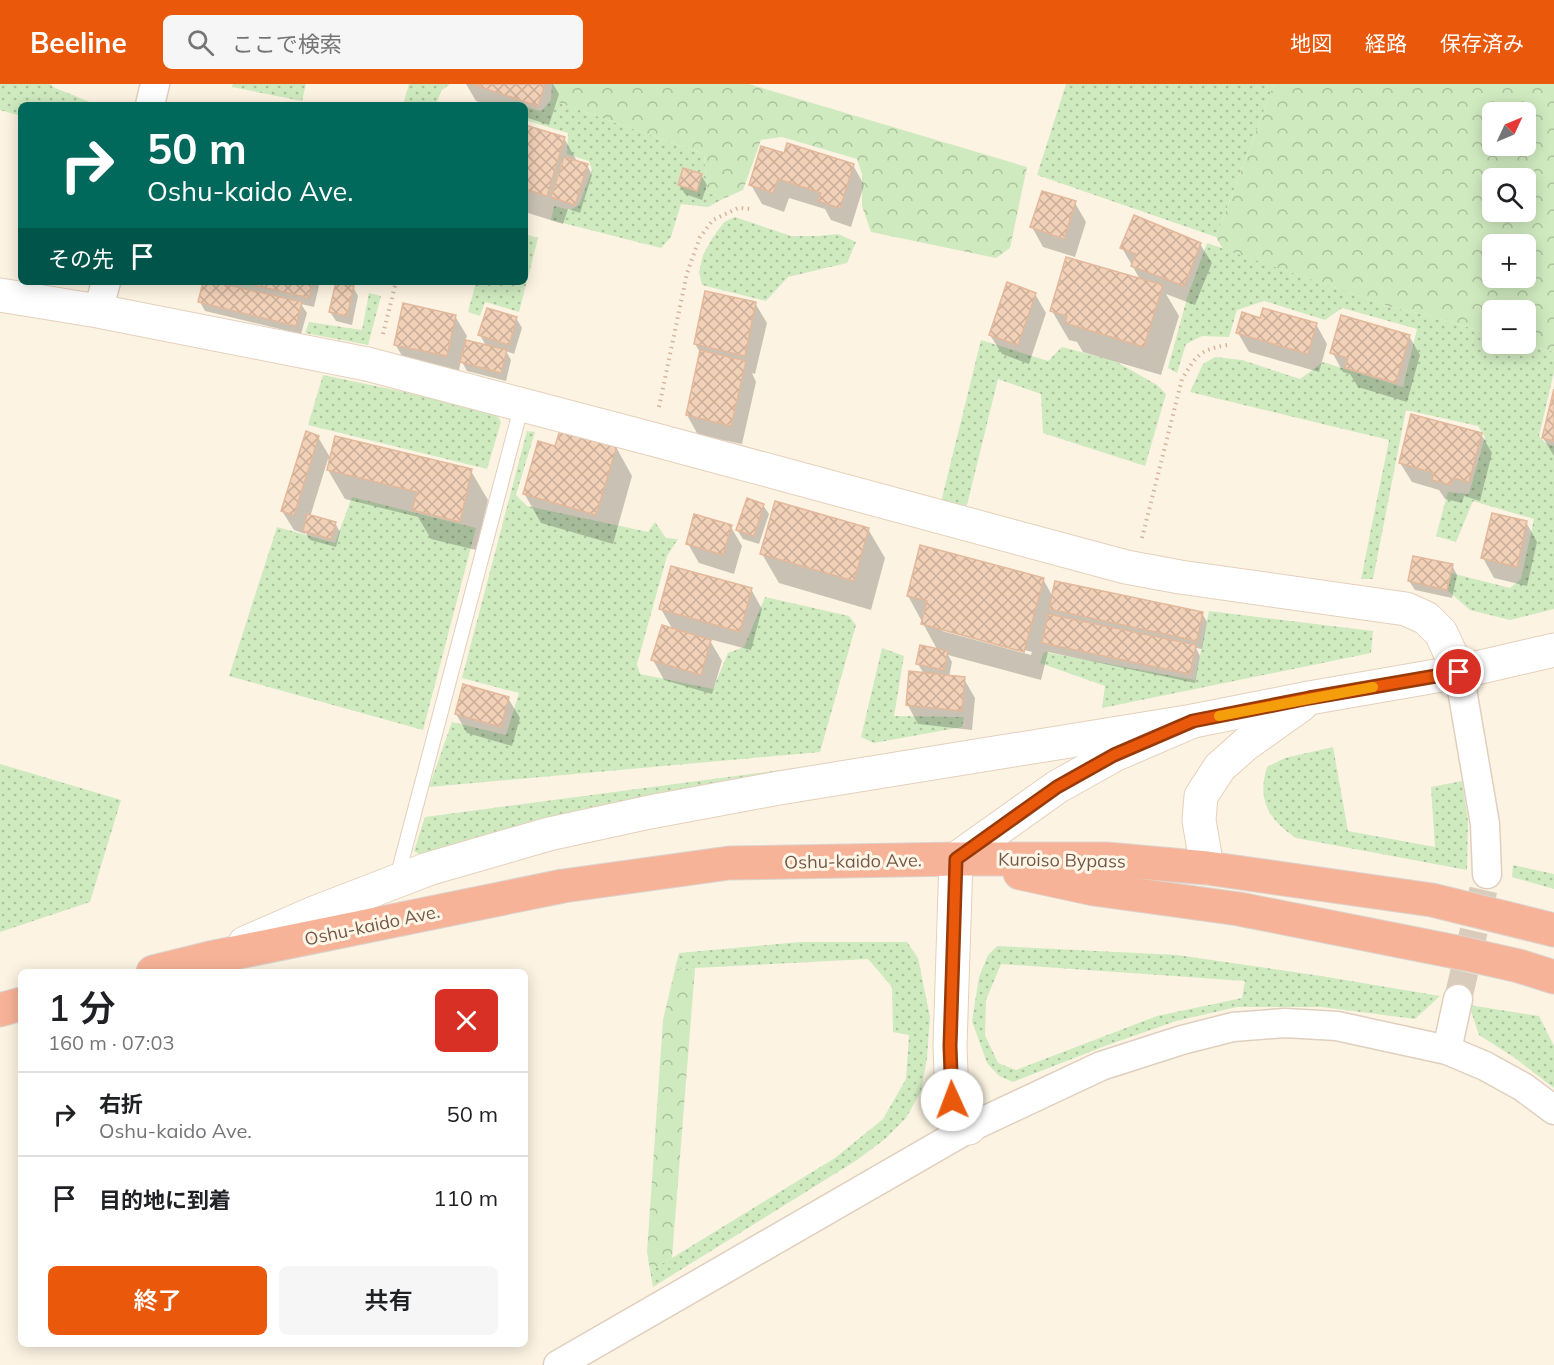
<!DOCTYPE html>
<html lang="ja">
<head>
<meta charset="utf-8">
<style>
	body { margin:0; font-family:Mulish,"Noto Sans JP",sans-serif; background:#f6f6f6; color:#202124; height:100vh; display:flex; flex-direction:column; font-size:22px; white-space:nowrap }
	* { box-sizing:border-box; margin:0 }
	p { font-size:20px; color:#757577 }
	.icon { flex:none; width:33px; height:33px; fill:none; stroke:currentColor; stroke-width:2; stroke-linecap:round; stroke-linejoin:round }
	.map { position:relative; flex:1; overflow:hidden }
	.side { position:absolute; left:18px; top:885px; width:510px; height:378px; display:flex; flex-direction:column; background:#fff; border-radius:9px; box-shadow:0 3px 15px #0003 }
	.side>* { flex:none }
	.banner { position:absolute; left:18px; top:18px; width:510px; height:183px; border-radius:9px; box-shadow:0 3px 15px #0003; background:#00695c; color:#fff; overflow:hidden }
	.needle { width:39px; rotate:46deg }
	.tools { position:absolute; left:1482px; top:18px; display:grid; gap:12px }
	.tools a { display:grid; place-items:center; width:54px; height:54px; border-radius:9px; background:#fff; box-shadow:0 3px 15px #0003; font-size:30px }
	.pin { position:absolute; display:grid; place-items:center; width:51px; height:51px; color:#fff; margin:-26px; border:3px solid #fff; border-radius:50%; box-shadow:0 2px 6px #0007 }
	.me { position:absolute; width:66px; margin:-33px; rotate:358deg; stroke-linejoin:round; filter:drop-shadow(0 0 4px #0008) }
	.turn { display:flex; align-items:center; gap:21px; height:126px; padding:0 30px; font-size:27px }
	.turn .icon { width:78px; height:78px; stroke-width:2.5 }
	.turn b { display:block; font-size:42px; line-height:51px }
	.then { display:flex; align-items:center; height:57px; padding:0 30px; background:#0003; gap:12px; font-size:22px }
	.round { display:grid; place-items:center; flex:none; width:63px; height:63px; border-radius:9px; background:#f6f6f6 }
	.headline { display:flex; align-items:center; justify-content:space-between; height:102px; padding:0 30px }
	h1 { font-size:36px; font-weight:600; line-height:45px }
	.action { display:flex; gap:12px; margin-top:auto; padding:12px 30px }
	.action a { flex:1; height:69px; border-radius:9px; background:#ea580c; color:#fff; font-size:24px; font-weight:600; line-height:69px; text-align:center }
	.action a+a { background:#f6f6f6; color:#202124 }
	ul { padding:0; list-style:none }
	li { display:flex; align-items:center; gap:18px; height:84px; padding:0 30px; border-top:2px solid #e0e0e0 }
	li div { flex:1 }
	li b { display:block; font-size:22px }
	li em { font-style:normal }
	header { display:flex; align-items:center; gap:36px; box-sizing:border-box; height:84px; padding:0 30px; background:#ea580c; color:#fff }
	header strong { font-size:28px }
	nav { display:flex; gap:33px; margin-inline-start:auto; font-size:21px }
	.search { width:420px; height:54px; background:#f6f6f6; display:flex; align-items:center; gap:15px; box-sizing:border-box; padding:0 21px; border-radius:9px; color:#757577; font-size:22px }
	.map>svg:first-child { display:block }
	.grass { fill:url(#grass-dots); fill-rule:evenodd }
	.forest { fill:url(#forest-crowns); fill-rule:evenodd }
	.shadow { fill:#0003; fill-rule:evenodd }
	.building { fill:url(#building-cross-hatch); stroke:#e4b89a; stroke-width:1.5 }
	.lines { fill:none; stroke-linecap:round; stroke-linejoin:round }
	.street-tunnel { stroke:#daccbc; stroke-width:28; stroke-dasharray:28 14; stroke-linecap:butt }
	.lane-casing { stroke:#e0cfbe; stroke-width:16 }
	.street-casing { stroke:#e0cfbe; stroke-width:31 }
	.secondary-casing { stroke:#e5d0bc; stroke-width:35 }
	.highway-casing { stroke:#dbd4cf; stroke-width:35 }
	.path { stroke:#d6b49d; stroke-width:4; stroke-dasharray:1.5 4.5; stroke-linecap:butt }
	.lane { stroke:#fff; stroke-width:14 }
	.street { stroke:#fff; stroke-width:28 }
	.secondary { stroke:#fff; stroke-width:33 }
	.highway { stroke:#f7b398; stroke-width:33 }
	.route-casing { stroke:#983908; stroke-width:15 }
	.route { stroke:#ea580c; stroke-width:10 }
	.slow { stroke:#f59e0b; stroke-width:10 }
	.labels { text-anchor:middle; dominant-baseline:central; stroke-width:6; stroke-linejoin:round; paint-order:stroke }
	.street-label { font-size:18px; fill:#745948; stroke:#fff6e8 }
</style>
</head>
<body>
<header>
<strong>Beeline</strong>
<div class="search"><svg class="icon" aria-label="search" viewBox="0 0 24 24"><circle cx="10" cy="10" r="6"/><path d="M15 15l6 6"/></svg>ここで検索</div>
<nav><a>地図</a><a>経路</a><a>保存済み</a></nav>
</header>
<div class="map">
<svg width="1554" height="1281" viewBox="0 0 1554 1281">
	<defs>
		<pattern id="grass-dots" width="8" height="8" patternUnits="userSpaceOnUse" patternTransform="scale(1.5)"><rect width="8" height="8" fill="#d0eac0"/><path d="M2 2h.1M6 6h.1" fill="none" stroke="#adc19e" stroke-width="1.8" stroke-linecap="round"/></pattern>
		<pattern id="forest-crowns" width="20" height="18" patternUnits="userSpaceOnUse" patternTransform="scale(1.5)"><rect width="20" height="18" fill="#d0eac0"/><path d="M2 6a3 3 0 1 1 6 0M12 15a3 3 0 1 1 6 0" fill="none" stroke="#adc19e"/></pattern>
		<pattern id="building-cross-hatch" width="8" height="8" patternUnits="userSpaceOnUse" patternTransform="scale(1.5)"><rect width="8" height="8" fill="#f2d1b9"/><path d="M0 0l8 8M0 8l8-8" fill="none" stroke="#c9ad98"/></pattern>
	</defs>
	<rect width="100%" height="100%" fill="#fcf3e2"/>
	<g class="grass">
		<polygon points="0,0 51,0 53,3 97,21 21,21 21,32 0,26"/>
		<polygon points="233,0 306,0 302,17 232,3"/>
		<polygon points="409,0 450,0 441,7 436,21 403,21"/>
		<polygon points="1066,0 1274,0 1216,153 1037,91"/>
		<polygon points="551,16 704,70 707,108 725,114 708,123 681,120 671,153 661,164 551,136 554,122 570,126 579,121 592,86 589,77 567,70 568,49 525,36 525,23 541,27"/>
		<polygon points="735,133 791,152 818,152 838,150 856,158 847,179 788,193 766,217 702,201 699,188 703,171 713,153 724,138"/>
		<polygon points="525,150 538,154 519,228 485,218 480,232 468,228 476,198 525,198"/>
		<polygon points="1207,159 1391,223 1422,230 1492,250 1492,260 1524,260 1554,268 1554,288 1539,352 1545,359 1554,362 1554,525 1510,536 1470,526 1447,506 1451,489 1510,504 1521,495 1534,435 1473,417 1456,458 1436,452 1448,408 1469,410 1485,353 1478,342 1406,326 1373,495 1361,495 1389,356 1190,308 1203,280 1215,273 1242,276 1300,295 1323,278 1403,303 1417,245 1342,224 1325,236 1264,217 1237,226 1229,253 1202,252 1186,260 1177,289 1168,284 1187,214"/>
		<polygon points="369,209 381,212 368,261 305,249 309,238 362,246"/>
		<polygon points="981,256 1048,277 1062,263 1115,277 1157,301 1166,310 1145,382 1043,349 1041,310 998,295 966,425 941,418"/>
		<polygon points="323,291 495,327 501,338 487,385 308,341"/>
		<polygon points="527,347 535,348 516,411 527,422 648,448 655,438 666,454 678,455 667,472 637,580 640,590 713,605 728,569 744,563 765,513 849,532 856,541 820,668 429,703 452,638 506,651 519,609 462,594"/>
		<polygon points="352,413 476,444 423,646 229,592 277,443 335,459"/>
		<polygon points="1209,527 1373,547 1371,569 1102,624 1105,602 1040,579 1044,568 1195,596"/>
		<polygon points="882,564 904,572 894,632 964,633 962,643 874,659 861,653"/>
		<path d="M1333,663L1348,747L1435,763L1431,703L1462,697L1468,737L1467,786L1296,754C1268,735 1257,716 1267,683L1285,674Z"/>
		<polygon points="0,680 121,716 90,818 0,848"/>
		<polygon points="811,682 810,689 421,771 414,767 425,733"/>
		<polygon points="1513,781 1554,790 1554,805 1512,793"/>
		<polygon points="800,858 907,858 918,874 930,933 927,974 921,1007 906,1034 885,1055 857,1076 653,1203 650,1186 672,1174 835,1074 883,1035 906,995 909,951 893,948 892,903 868,875 675,885 679,869"/>
		<path d="M997,862L1177,871L1321,892L1440,912L1415,935L1322,923H1237L1176,937L1105,962L1013,998L999,992L987,979L972,937L979,893L988,871ZM1001,880L1245,897L1242,914L1157,932L1016,986L998,979L985,951L986,916Z"/>
		<polygon points="1469,921 1539,932 1554,962 1554,1004 1515,974 1479,951"/>
	</g>
	<g class="forest">
		<polygon points="552,0 749,0 1027,83 1010,164 996,174 871,148 862,122 862,90 857,75 782,53 761,56 743,106 725,114 707,108 704,70 551,16"/>
		<path d="M1274,0H1554V268L1524,260H1526V226H1492V250L1422,230L1391,223L1223,165L1216,153ZM1492,28H1526V62H1492ZM1492,94H1526V128H1492ZM1492,160H1526V194H1492Z"/>
		<polygon points="695,884 672,1174 650,1186 647,1168 663,936 675,885"/>
	</g>
	<g class="shadow">
		<polygon points="466,0 553,0 559,10 549,41 525,33 525,21 489,21 476,17"/>
		<polygon points="525,42 564,54 578,79 587,81 592,91 580,129 568,125 563,140 525,128"/>
		<polygon points="785,71 853,81 864,101 851,143 831,136 825,125 789,114 784,128 762,120 751,101"/>
		<polygon points="701,91 707,101 702,116 685,110 679,101"/>
		<polygon points="1075,119 1086,138 1075,173 1043,163 1032,143"/>
		<polygon points="1200,160 1212,179 1195,221 1166,210 1179,232 1161,291 1083,268 1077,258 1069,256 1052,227 1141,197 1122,164"/>
		<polygon points="205,198 217,200 216,198 316,198 319,202 314,223 301,220 307,229 301,250 205,227 200,218"/>
		<polygon points="353,203 358,212 352,241 336,237 330,228"/>
		<polygon points="1035,210 1046,229 1029,280 1002,270 990,251"/>
		<polygon points="755,219 767,239 755,290 752,289 756,298 742,360 698,351 687,331 701,270 695,260"/>
		<polygon points="455,232 467,252 465,257 486,262 480,251 516,234 522,244 514,270 506,267 511,276 506,297 467,287 461,276 458,291 407,280 395,260"/>
		<polygon points="1261,235 1316,240 1327,260 1319,288 1249,268 1238,249"/>
		<polygon points="1409,252 1420,271 1407,318 1358,303 1350,290 1343,288 1332,268"/>
		<polygon points="1554,311 1554,372 1543,354"/>
		<polygon points="1481,350 1492,369 1480,417 1464,412 1462,419 1445,415 1439,406 1412,398 1400,379"/>
		<polygon points="318,353 331,375 471,387 488,416 476,466 431,455 418,433 345,415 328,386 331,376 328,375 310,433 335,439 340,448 336,463 310,456 305,448 305,450 294,446 282,427"/>
		<polygon points="616,363 632,392 613,460 541,439 524,409 556,364"/>
		<polygon points="763,421 769,430 759,460 743,455 737,446"/>
		<polygon points="1526,438 1537,458 1527,502 1494,494 1483,474"/>
		<polygon points="731,443 742,462 734,490 699,479 688,460"/>
		<polygon points="868,445 885,474 871,526 779,499 762,470"/>
		<polygon points="1452,481 1457,491 1452,514 1415,506 1409,497"/>
		<path d="M1043,495L1053,513L1202,529L1207,538L1202,565L1196,564L1200,572L1195,599L1048,568L1041,596L948,571L952,578L949,593L964,595L975,614L972,646L918,640L907,620L924,590L918,580L938,567L908,512ZM942,544L1032,568L1031,571L942,547Z"/>
		<polygon points="751,505 762,525 751,566 709,555 722,577 712,610 664,596 653,576 673,546 661,525"/>
		<polygon points="508,614 520,634 512,662 467,649 456,630"/>
	</g>
	<g class="building">
		<polygon points="471,0 545,0 538,22"/>
		<polygon points="525,41 565,53 547,112 525,105"/>
		<polygon points="787,59 854,80 840,124 818,117 821,109 778,95 773,109 749,101 761,62 784,69"/>
		<polygon points="564,73 588,80 575,121 551,113"/>
		<polygon points="683,84 702,90 697,107 678,101"/>
		<polygon points="1042,107 1076,117 1064,155 1030,143"/>
		<polygon points="1134,131 1201,159 1184,202 1131,182 1136,170 1120,164"/>
		<polygon points="1066,173 1163,201 1144,263 1065,239 1067,232 1050,227"/>
		<polygon points="203,198 215,198 302,218 296,242 198,218"/>
		<polygon points="241,198 313,198 309,214"/>
		<polygon points="336,198 354,202 347,232 329,228"/>
		<polygon points="1007,198 1036,209 1018,261 989,251"/>
		<polygon points="705,207 756,218 745,272 694,260"/>
		<polygon points="403,219 456,231 447,272 394,261"/>
		<polygon points="487,224 517,233 509,261 478,251"/>
		<polygon points="1263,224 1317,239 1308,270 1236,249 1242,228 1260,234"/>
		<polygon points="1341,231 1410,251 1396,299 1345,284 1348,274 1330,269"/>
		<polygon points="466,256 507,266 501,289 460,278"/>
		<polygon points="700,266 746,277 731,342 686,331"/>
		<polygon points="1554,305 1554,357 1542,354"/>
		<polygon points="1411,330 1482,349 1469,398 1453,394 1451,401 1432,396 1434,389 1399,379"/>
		<polygon points="560,346 617,362 596,431 523,410 538,357 555,362"/>
		<polygon points="306,347 319,352 294,431 281,427"/>
		<polygon points="335,352 472,385 460,438 412,426 417,408 327,386"/>
		<polygon points="747,414 764,420 754,452 736,446"/>
		<polygon points="775,417 869,444 854,497 760,470"/>
		<polygon points="1492,429 1527,437 1517,483 1481,474"/>
		<polygon points="307,430 336,438 331,455 303,447"/>
		<polygon points="694,430 732,441 723,471 686,460"/>
		<polygon points="920,461 1044,494 1024,568 921,540 927,517 907,512"/>
		<polygon points="1413,472 1453,480 1447,506 1408,497"/>
		<polygon points="671,482 752,504 740,548 659,525"/>
		<polygon points="1055,497 1203,528 1197,557 1049,525"/>
		<polygon points="1048,530 1196,561 1190,590 1042,559"/>
		<polygon points="662,541 711,556 701,591 651,576"/>
		<polygon points="920,561 948,567 944,586 916,580"/>
		<polygon points="909,587 965,593 962,627 906,621"/>
		<polygon points="463,600 509,613 501,643 455,630"/>
	</g>
	<g class="lines">
		<polyline class="street-tunnel" points="1458,915 1487,790"/>
		<defs>
			<polyline id="lane" points="397,794 522,320"/>
			<g id="street">
				<polyline points="150,21 155,0"/>
				<polyline points="98,227 106,198"/>
				<polyline points="1459,588 1485,740 1487,790"/>
				<polyline points="1447,966 1458,915"/>
				<polyline points="558,1281 969,1044 1101,982 1182,956 1233,943 1285,939 1337,942 1447,966 1485,982 1523,1003 1554,1026"/>
			</g>
			<g id="secondary">
				<polyline points="0,211 98,227 367,280 652,355 1126,483 1180,493 1406,525 1426,534 1441,549 1459,588"/>
				<polyline points="1207,784 1199,736 1201,712 1220,683 1246,660 1301,621"/>
				<polyline points="245,859 314,829 428,785 549,750 650,728 779,704 1193,637"/>
				<polyline points="969,1044 952,1016 950,962 956,775 1057,703 1114,671 1193,637 1309,614 1459,588 1554,566"/>
			</g>
			<g id="highway">
				<polyline points="1020,789 1094,805 1239,825 1466,870 1519,882 1554,893"/>
				<polyline points="153,888 210,874 563,802 729,779 956,775 1106,775 1207,784 1432,816 1554,846"/>
				<polyline points="0,926 21,920"/>
			</g>
		</defs>
		<use href="#lane" class="lane-casing"/>
		<use href="#street" class="street-casing"/>
		<use href="#secondary" class="secondary-casing"/>
		<use href="#highway" class="highway-casing"/>
		<g class="path">
			<polyline points="383,250 396,198"/>
			<polyline points="659,323 687,189 700,153 713,136 738,124 753,125"/>
			<path d="M1142,454L1182,295C1197,271 1199,266 1227,261"/>
		</g>
		<use href="#lane" class="lane"/>
		<use href="#street" class="street"/>
		<use href="#secondary" class="secondary"/>
		<use href="#highway" class="highway"/>
	</g>
	<g class="lines">
		<defs>
			<polyline id="route" points="952,1016 950,962 956,775 1057,703 1114,671 1193,637 1309,614 1459,588"/>
		</defs>
		<use href="#route" class="route-casing"/>
		<use href="#route" class="route"/>
		<polyline class="slow" points="1219,632 1373,603"/>
	</g>
	<g class="labels">
		<g class="street-label">
			<text transform="translate(1062 776) rotate(1)">Kuroiso Bypass</text>
			<text transform="translate(853 777) rotate(-1)">Oshu-kaido Ave.</text>
			<text transform="translate(372 841) rotate(-12)">Oshu-kaido Ave.</text>
		</g>
	</g>
</svg>
<div class="tools">
<a><svg class="needle" viewBox="-14 -14 28 28"><path d="M0-13l5 13h-10z" fill="#e53935"/><path d="M0 13l5-13h-10z" fill="#757577"/></svg></a>
<a><svg class="icon" aria-label="search" viewBox="0 0 24 24"><circle cx="10" cy="10" r="6"/><path d="M15 15l6 6"/></svg></a>
<a>+</a>
<a>−</a>
</div>
<div class="pin" style="left:1459px;top:588px;background:#d93025"><svg class="icon" aria-label="arrive" viewBox="0 0 24 24"><path d="M6 21V4h12l-3 4 3 4H6"/></svg></div>
<svg class="me" style="left:952px;top:1016px" viewBox="-20 -20 40 40"><circle r="19" fill="#fff"/><path d="M0-13L10 11 0 6-10 11z" fill="#ea580c"/></svg>
<div class="banner">
<div class="turn"><svg class="icon" aria-label="right" viewBox="0 0 24 24"><path d="M7 20v-9h11M14 6l5 5-5 5"/></svg><div><b>50 m</b>Oshu-kaido Ave.</div></div>
<div class="then">その先<svg class="icon" aria-label="arrive" viewBox="0 0 24 24"><path d="M6 21V4h12l-3 4 3 4H6"/></svg></div>
</div>
<section class="side">
<div class="headline"><div><h1>1 分</h1><p>160 m · 07:03</p></div><a class="round" style="background:#d93025;color:#fff"><svg class="icon" aria-label="close" viewBox="0 0 24 24"><path d="M6 6l12 12M18 6L6 18"/></svg></a></div>
<ul>
<li><svg class="icon" aria-label="right" viewBox="0 0 24 24"><path d="M7 20v-9h11M14 6l5 5-5 5"/></svg><div><b>右折</b><p>Oshu-kaido Ave.</p></div><em>50 m</em></li>
<li><svg class="icon" aria-label="arrive" viewBox="0 0 24 24"><path d="M6 21V4h12l-3 4 3 4H6"/></svg><div><b>目的地に到着</b></div><em>110 m</em></li>
</ul>
<div class="action"><a>終了</a><a>共有</a></div>
</section>
</div>
</body>
</html>
